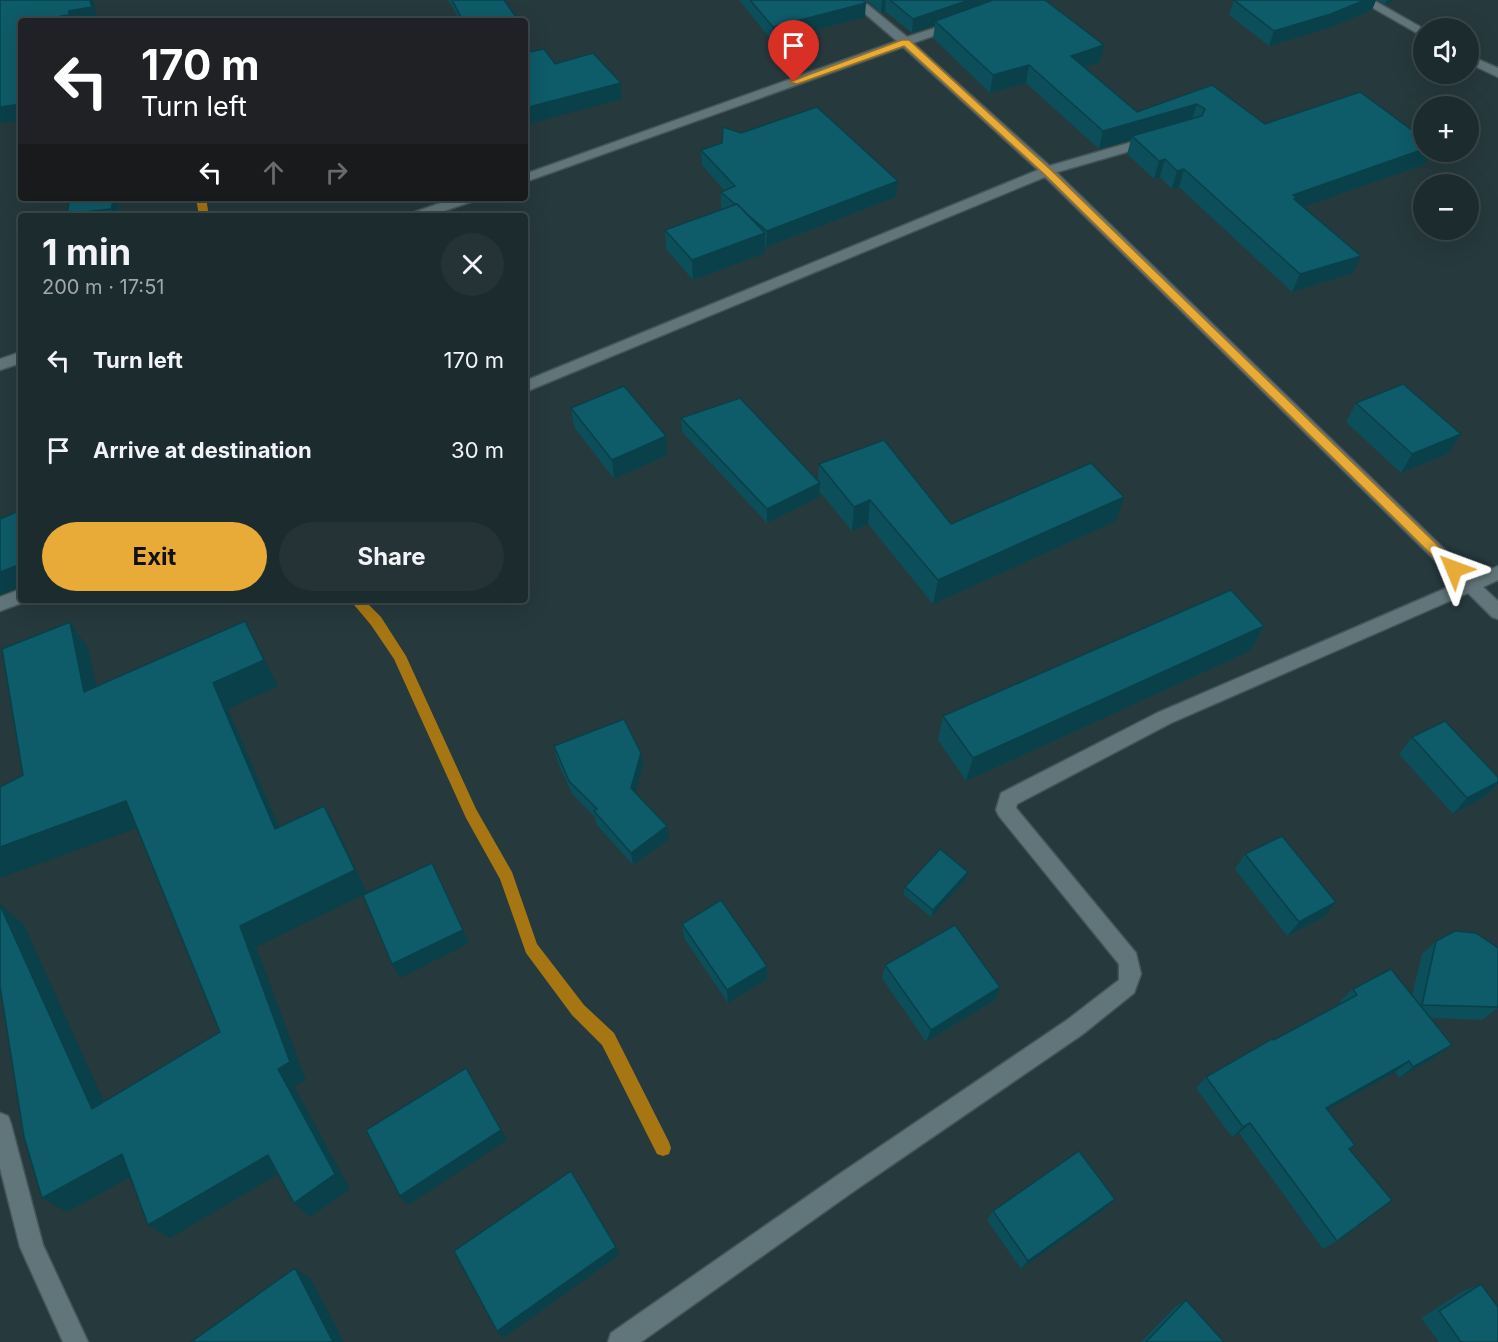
<!DOCTYPE html>
<html lang="en">
<head>
<meta charset="utf-8">
<style>
	body { margin:0; font-family:Inter,sans-serif; background:#253336; color:#f1f3f6; height:100vh; display:flex; flex-direction:column; font-size:22px; white-space:nowrap }
	* { box-sizing:border-box; margin:0 }
	p { font-size:20px; color:#a0a7aa }
	.icon { flex:none; width:33px; height:33px; fill:none; stroke:currentColor; stroke-width:2; stroke-linecap:round; stroke-linejoin:round }
	.map { position:relative; flex:1; overflow:hidden }
	.sheet { position:absolute; left:18px; top:213px; width:510px; height:390px; display:flex; flex-direction:column; background:#1c2b2e; border-radius:6px; box-shadow:0 6px 24px #0002,0 0 0 2px #3a474a }
	.sheet>* { flex:none }
	.top-card { position:absolute; left:18px; top:18px; width:510px; height:183px; border-radius:6px; box-shadow:0 6px 24px #0002,0 0 0 2px #3a474a; background:#202124; color:#fff; overflow:hidden }
	.tools { position:absolute; left:1413px; top:18px; display:grid; gap:12px }
	.tools a { display:grid; place-items:center; width:66px; height:66px; border-radius:50%; background:#1c2b2e; box-shadow:0 6px 24px #0002,0 0 0 2px #3a474a; font-size:30px }
	.pin { position:absolute; display:grid; place-items:center; width:51px; height:51px; color:#fff; margin:-62px -26px; border-radius:50% 50% 50% 0; rotate:-45deg; box-shadow:0 0 6px #0007 }
	.pin .icon { rotate:45deg }
	.me { position:absolute; width:66px; margin:-33px; rotate:314deg; stroke-linejoin:round; filter:drop-shadow(0 0 4px #0008) }
	.turn { display:flex; align-items:center; gap:21px; height:126px; padding:0 24px; font-size:27px }
	.turn .icon { width:78px; height:78px; stroke-width:2.5 }
	.turn b { display:block; font-size:42px; line-height:51px }
	.lanes { display:flex; align-items:center; height:57px; padding:0 24px; background:#0003; justify-content:center; gap:30px; direction:ltr }
	.lanes .off { opacity:.35 }
	.round { display:grid; place-items:center; flex:none; width:63px; height:63px; border-radius:32px; background:#253336 }
	.overview { display:flex; align-items:center; justify-content:space-between; height:102px; padding:0 24px }
	h1 { font-size:36px; font-weight:700; line-height:45px }
	.action { display:flex; gap:12px; margin-top:auto; padding:12px 24px }
	.action a { flex:1; height:69px; border-radius:36px; background:#e8ab37; color:#111; font-size:24px; font-weight:700; line-height:69px; text-align:center }
	.action a+a { background:#253336; color:#f1f3f6 }
	ul { padding:0; list-style:none }
	li { display:flex; align-items:center; gap:18px; height:90px; padding:0 24px }
	li div { flex:1 }
	li b { display:block; font-size:22px }
	li em { font-style:normal }
	.map>svg:first-child { display:block }
	.lines { fill:none; stroke-linecap:round; stroke-linejoin:round }
	.stream { fill:#a67612; fill-rule:evenodd }
	.lane-casing { stroke:#455659; stroke-width:3 }
	.street-casing { stroke:#455659; stroke-width:3 }
	.lane { fill:#61767b; fill-rule:evenodd }
	.street { fill:#61767b; fill-rule:evenodd }
	.wall { fill:#0c4e5a }
	.shaded-wall { fill:#0a404a }
	.building { fill:#0e5b69; stroke:#0a404a; stroke-width:1.5 }
	.route { fill:#e8ab37; stroke:#976f24; stroke-width:1.5 }
</style>
</head>
<body>
<div class="map">
<svg width="1498" height="1342" viewBox="0 0 1498 1342">
	<rect width="100%" height="100%" fill="#26393d"/>
	<g class="lines">
		<g class="stream">
			<polygon points="196,198 206,198 209,216 199,216"/>
			<polygon points="350,600 364,600 381,617 406,656 476,809 512,872 537,944 584,1005 614,1033 669,1142 671,1148 669,1154 663,1156 657,1154 602,1045 572,1015 526,953 500,879 466,818 394,659 371,625"/>
		</g>
		<defs>
			<polygon id="lane" points="1153,136 1158,137 1159,140 1158,143 1047,175 1040,171 1042,168"/>
			<g id="street">
				<polygon points="849,0 862,0 907,37 954,22 962,22 962,26 913,43 1052,168 1473,577 1498,566 1498,580 1483,587 1498,601 1498,619 1492,617 1468,593 1171,723 1017,804 1016,808 1136,953 1141,974 1134,993 1083,1034 854,1191 641,1342 608,1342 611,1333 838,1175 1067,1020 1119,980 1119,964 999,816 996,810 1001,793 1157,713 1458,583 1045,177 525,392 525,381 1038,170 903,47 525,182 525,174 897,41"/>
				<polygon points="1359,0 1373,0 1424,29 1424,37"/>
				<polygon points="1468,55 1498,68 1498,77 1468,63"/>
				<polygon points="455,198 475,198 473,201 430,216 410,216 412,213"/>
				<polygon points="21,352 21,363 0,370 0,359"/>
				<polygon points="21,589 21,600 27,601 0,611 0,597"/>
				<polygon points="0,1113 8,1116 11,1124 43,1245 88,1342 63,1342 20,1247 0,1168"/>
			</g>
		</defs>
		<use href="#lane" class="lane-casing"/>
		<use href="#street" class="street-casing"/>
		<use href="#lane" class="lane"/>
		<use href="#street" class="street"/>
	</g>
	<g class="wall">
		<polygon points="448,0 504,0 517,21 460,21"/>
		<polygon points="739,0 863,0 865,17 772,41"/>
		<polygon points="866,0 1045,0 1104,45 1100,62 1085,67 1137,112 1212,85 1265,124 1425,164 1303,207 1353,273 1292,292 1179,187 1172,189 1160,177 1154,179 1127,154 1131,140 1099,149 1026,83 990,93 933,38 935,25 912,33 885,11 881,13"/>
		<polygon points="1234,0 1376,0 1372,10 1326,29 1269,46 1229,15"/>
		<polygon points="1377,0 1396,0 1385,4"/>
		<polygon points="701,150 896,197 766,247 765,246 765,253 693,280 666,249 665,230 723,209 721,208 721,192 724,190 702,165"/>
		<polygon points="70,198 121,198 116,216 68,216 67,214"/>
		<polygon points="1356,403 1449,453 1401,473 1346,422"/>
		<polygon points="571,408 667,455 614,479 574,427"/>
		<polygon points="681,418 818,480 819,464 951,524 1116,521 933,604 868,524 852,531 820,492 819,497 767,523 682,432"/>
		<polygon points="1264,626 1250,651 966,781 938,740 943,716"/>
		<polygon points="1412,737 1498,777 1498,784 1486,796 1453,814 1399,754"/>
		<polygon points="554,746 641,753 643,766 635,792 669,839 633,865 596,824 595,817 572,794 557,760"/>
		<polygon points="1245,854 1324,917 1287,936 1235,869"/>
		<polygon points="968,872 966,879 931,917 903,894 905,887"/>
		<polygon points="682,924 767,966 767,979 728,1003 684,938"/>
		<polygon points="1436,941 1498,1008 1482,1020 1431,1018 1452,1045 1437,1056 1399,1078 1395,1072 1327,1110 1349,1150 1337,1241 1323,1249 1239,1133 1232,1137 1196,1088 1206,1077 1342,1003 1340,1001 1353,989 1412,995 1422,954"/>
		<polygon points="885,965 1000,987 995,1000 926,1042 882,978"/>
		<polygon points="1115,1199 1106,1208 1021,1269 987,1220 993,1211"/>
		<polygon points="1481,1284 1498,1342 1439,1342 1421,1318 1463,1291"/>
		<polygon points="1186,1300 1224,1342 1141,1342 1175,1307"/>
	</g>
	<g class="shaded-wall">
		<polygon points="90,0 93,0 98,21 60,21 61,16 69,11"/>
		<polygon points="882,0 886,0 885,11 881,13"/>
		<polygon points="969,0 1008,0 935,21 935,25 912,33 913,19"/>
		<polygon points="1365,0 1376,0 1372,10 1326,29 1269,46 1274,31"/>
		<polygon points="1387,0 1396,0 1385,4"/>
		<polygon points="866,3 865,17 772,41 773,27"/>
		<polygon points="516,17 517,21 480,21"/>
		<polygon points="1104,45 1100,62 1068,73 1071,56"/>
		<polygon points="1029,65 1026,83 990,93 993,75"/>
		<polygon points="621,83 622,99 525,125 525,108"/>
		<polygon points="21,104 21,121 0,123 0,107"/>
		<polygon points="1197,104 1191,122 1132,136 1131,140 1099,149 1103,131"/>
		<polygon points="1424,149 1424,152 1430,152 1425,164 1292,211 1293,195"/>
		<polygon points="1165,159 1160,177 1154,179 1159,161"/>
		<polygon points="1184,169 1179,187 1172,189 1177,171"/>
		<polygon points="898,181 896,197 766,247 767,231"/>
		<polygon points="114,198 121,198 116,216 114,216 111,209"/>
		<polygon points="765,233 765,253 693,280 692,260"/>
		<polygon points="1361,256 1353,273 1292,292 1300,274"/>
		<polygon points="1461,434 1449,453 1401,473 1412,454"/>
		<polygon points="666,436 667,455 614,479 612,460"/>
		<polygon points="820,483 819,497 767,523 767,509"/>
		<polygon points="1124,497 1116,521 933,604 938,580"/>
		<polygon points="870,500 868,524 852,531 854,507"/>
		<polygon points="21,564 21,587 0,595 0,572"/>
		<polygon points="245,621 278,686 228,709 290,852 275,829 213,683"/>
		<polygon points="70,622 88,648 103,717 84,692"/>
		<polygon points="1264,626 1250,651 966,781 973,758"/>
		<polygon points="641,753 643,766 633,801 631,788"/>
		<polygon points="1498,782 1498,784 1486,796 1453,814 1467,798"/>
		<polygon points="126,801 145,825 0,878 0,847"/>
		<polygon points="324,806 337,829 367,893 256,947 306,1080 294,1086 350,1189 310,1217 294,1203 278,1069 240,926"/>
		<polygon points="667,826 669,839 633,865 631,853"/>
		<polygon points="968,872 966,879 931,917 933,910"/>
		<polygon points="1336,902 1324,917 1287,936 1299,922"/>
		<polygon points="0,904 24,925 115,1126 92,1109"/>
		<polygon points="463,930 469,943 400,978 392,964"/>
		<polygon points="767,966 767,979 728,1003 727,990"/>
		<polygon points="1000,987 995,1000 926,1042 931,1030"/>
		<polygon points="1452,1045 1437,1056 1399,1078 1413,1067"/>
		<polygon points="1409,1061 1395,1072 1313,1118 1326,1108"/>
		<polygon points="1250,1123 1239,1133 1232,1137 1243,1127"/>
		<polygon points="501,1130 507,1140 408,1205 400,1196"/>
		<polygon points="122,1154 145,1169 67,1212 42,1198"/>
		<polygon points="268,1155 285,1170 170,1238 148,1225"/>
		<polygon points="1115,1199 1106,1208 1021,1269 1028,1261"/>
		<polygon points="616,1247 619,1255 503,1338 497,1331"/>
		<polygon points="295,1268 311,1279 344,1342 333,1342"/>
	</g>
	<g class="building">
		<polygon points="0,0 90,0 92,7 69,11 69,15 61,16 60,21 21,21 21,104 0,107"/>
		<polygon points="452,0 504,0 516,17 480,21 463,21"/>
		<polygon points="750,0 863,0 866,3 773,27"/>
		<polygon points="890,0 969,0 913,19"/>
		<polygon points="993,0 1045,0 1104,45 1071,56 1137,112 1212,85 1265,124 1360,92 1424,139 1424,149 1293,195 1297,198 1294,199 1361,256 1300,274 1184,169 1177,171 1165,159 1159,161 1132,136 1202,116 1205,109 1197,104 1103,131 1029,65 993,75 935,21"/>
		<polygon points="1234,0 1365,0 1331,14 1274,31"/>
		<polygon points="544,49 555,64 593,53 621,83 525,108 525,53"/>
		<polygon points="817,107 898,181 767,231 748,215 737,204 735,204 721,192 735,186 701,150 722,143 723,127 741,133"/>
		<polygon points="70,198 114,198 111,209 67,214"/>
		<polygon points="737,204 765,233 692,260 665,230"/>
		<polygon points="1403,384 1461,434 1412,454 1356,403"/>
		<polygon points="624,386 666,436 612,460 571,408"/>
		<polygon points="740,398 820,483 767,509 681,418"/>
		<polygon points="884,440 951,524 1091,463 1124,497 938,580 870,500 854,507 819,464"/>
		<polygon points="21,510 21,564 0,572 0,519"/>
		<polygon points="1231,590 1264,626 973,758 943,716"/>
		<polygon points="245,621 264,660 213,683 275,829 324,806 355,870 240,926 290,1062 278,1069 335,1174 294,1203 268,1155 148,1225 122,1154 42,1198 24,1137 0,986 0,905 92,1109 220,1032 126,801 0,847 0,787 23,775 2,649 70,622 84,692"/>
		<polygon points="624,719 641,753 631,788 667,826 631,853 594,811 597,809 569,781 554,746"/>
		<polygon points="1445,721 1498,777 1498,782 1467,798 1412,737"/>
		<polygon points="1282,836 1336,902 1299,922 1245,854"/>
		<polygon points="940,849 968,872 933,910 905,887"/>
		<polygon points="432,863 463,930 392,964 363,895"/>
		<polygon points="721,900 767,966 727,990 682,924"/>
		<polygon points="955,925 1000,987 931,1030 885,965"/>
		<polygon points="1455,931 1476,933 1498,948 1498,1007 1422,1005 1436,941"/>
		<polygon points="1391,969 1452,1045 1413,1067 1409,1061 1326,1108 1355,1145 1349,1149 1392,1200 1337,1241 1250,1123 1243,1127 1206,1077 1272,1039 1274,1040 1357,995 1353,989"/>
		<polygon points="466,1068 501,1130 400,1196 366,1130"/>
		<polygon points="1079,1151 1115,1199 1028,1261 993,1211"/>
		<polygon points="571,1171 616,1247 497,1331 454,1251"/>
		<polygon points="295,1268 333,1342 191,1342"/>
		<polygon points="1481,1284 1498,1307 1498,1342 1461,1342 1439,1311"/>
		<polygon points="1186,1300 1224,1342 1146,1342"/>
	</g>
	<polygon class="route" points="902,40 909,40 1050,169 1458,565 1460,569 1458,572 1449,572 1043,173 904,46 797,84 789,82"/>
</svg>
<div class="tools">
<a><svg class="icon" aria-label="sound" viewBox="0 0 24 24"><path d="M4 9h4l5-4v14l-5-4H4zM17 9q2 3 0 6"/></svg></a>
<a>+</a>
<a>−</a>
</div>
<div class="pin" style="left:794px;top:82px;background:#d93025"><svg class="icon" aria-label="arrive" viewBox="0 0 24 24"><path d="M6 21V4h12l-3 4 3 4H6"/></svg></div>
<svg class="me" style="left:1454px;top:569px" viewBox="-20 -20 40 40"><path d="M0-17L14 15 0 8-14 15z" fill="#e8ab37" stroke="#fff" stroke-width="4"/></svg>
<div class="top-card">
<div class="turn"><svg class="icon" aria-label="left" viewBox="0 0 24 24"><path d="M17 20v-9H6M10 6l-5 5 5 5"/></svg><div><b>170 m</b>Turn left</div></div>
<div class="lanes"><svg class="icon" aria-label="left" viewBox="0 0 24 24"><path d="M17 20v-9H6M10 6l-5 5 5 5"/></svg><svg class="icon off" aria-label="ahead" viewBox="0 0 24 24"><path d="M12 20V5M6 11l6-6 6 6"/></svg><svg class="icon off" aria-label="right" viewBox="0 0 24 24"><path d="M7 20v-9h11M14 6l5 5-5 5"/></svg></div>
</div>
<section class="sheet">
<div class="overview"><div><h1>1 min</h1><p>200 m · 17:51</p></div><a class="round"><svg class="icon" aria-label="close" viewBox="0 0 24 24"><path d="M6 6l12 12M18 6L6 18"/></svg></a></div>
<ul>
<li><svg class="icon" aria-label="left" viewBox="0 0 24 24"><path d="M17 20v-9H6M10 6l-5 5 5 5"/></svg><div><b>Turn left</b></div><em>170 m</em></li>
<li><svg class="icon" aria-label="arrive" viewBox="0 0 24 24"><path d="M6 21V4h12l-3 4 3 4H6"/></svg><div><b>Arrive at destination</b></div><em>30 m</em></li>
</ul>
<div class="action"><a>Exit</a><a>Share</a></div>
</section>
</div>
</body>
</html>
